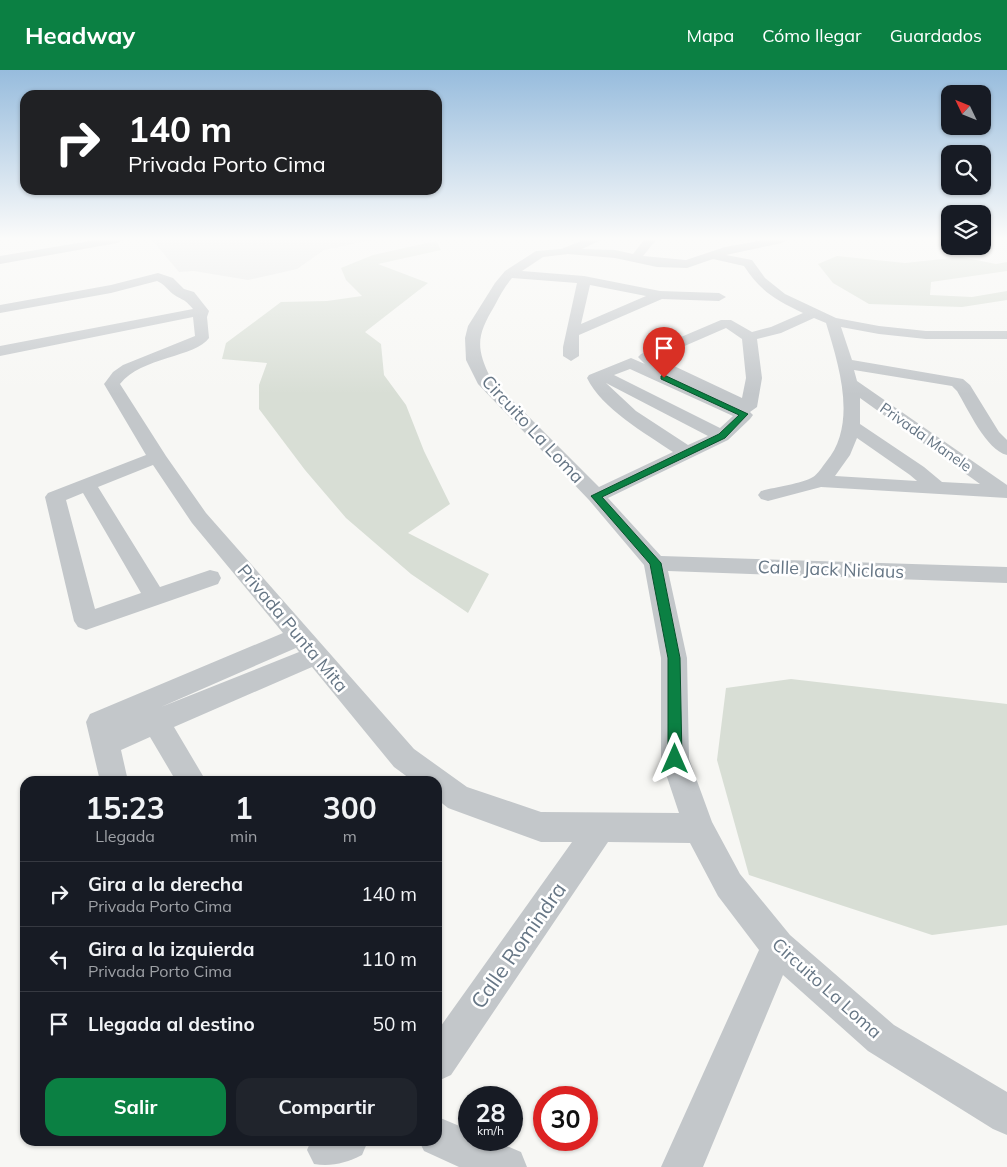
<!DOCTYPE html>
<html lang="es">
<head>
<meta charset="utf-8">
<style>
	body { margin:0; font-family:Mulish,sans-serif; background:#20242c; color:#f1f3f6; height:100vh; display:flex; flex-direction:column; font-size:19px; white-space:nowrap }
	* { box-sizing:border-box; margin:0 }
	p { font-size:16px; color:#9ea1a6 }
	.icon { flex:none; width:28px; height:28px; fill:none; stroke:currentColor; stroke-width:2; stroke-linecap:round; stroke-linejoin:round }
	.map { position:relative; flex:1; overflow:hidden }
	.sheet { position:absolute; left:20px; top:706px; width:422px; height:370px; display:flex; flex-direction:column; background:#171b24; border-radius:15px; box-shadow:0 1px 4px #0004 }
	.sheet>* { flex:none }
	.hud { position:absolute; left:20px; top:20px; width:422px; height:105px; border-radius:15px; box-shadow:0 1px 4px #0004; background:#202124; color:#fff; overflow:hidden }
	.needle { width:32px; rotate:313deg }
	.controls { position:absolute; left:941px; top:15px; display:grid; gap:10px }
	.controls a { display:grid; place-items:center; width:50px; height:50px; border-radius:10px; background:#171b24; box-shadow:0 1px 4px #0004; font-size:25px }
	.speed { position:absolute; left:458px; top:1016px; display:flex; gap:10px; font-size:25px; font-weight:700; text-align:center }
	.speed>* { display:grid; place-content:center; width:65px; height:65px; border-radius:50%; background:#171b24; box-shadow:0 1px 4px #0004; line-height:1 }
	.speed small { font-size:12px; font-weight:400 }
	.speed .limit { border:8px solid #d22; background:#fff; color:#111 }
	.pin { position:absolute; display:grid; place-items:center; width:42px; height:42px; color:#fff; margin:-51px -21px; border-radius:50% 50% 50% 0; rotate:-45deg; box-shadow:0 0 5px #0007 }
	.pin .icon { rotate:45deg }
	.me { position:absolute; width:55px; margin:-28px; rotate:0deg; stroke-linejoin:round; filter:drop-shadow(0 0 4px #0008) }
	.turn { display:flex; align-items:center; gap:18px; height:105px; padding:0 25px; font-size:22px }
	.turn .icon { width:65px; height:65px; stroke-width:2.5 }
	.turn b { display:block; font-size:35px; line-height:42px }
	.eta { display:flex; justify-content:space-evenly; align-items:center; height:85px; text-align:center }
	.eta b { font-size:30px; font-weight:700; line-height:35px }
	.primary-button { display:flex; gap:10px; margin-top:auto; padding:10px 25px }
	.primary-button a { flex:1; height:58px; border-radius:15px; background:#0b8043; color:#fff; font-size:20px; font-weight:700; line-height:58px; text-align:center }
	.primary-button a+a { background:#20242c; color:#f1f3f6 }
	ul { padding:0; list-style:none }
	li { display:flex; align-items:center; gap:15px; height:65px; padding:0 25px; border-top:1px solid #363941 }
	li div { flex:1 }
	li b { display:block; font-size:19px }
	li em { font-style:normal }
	header { display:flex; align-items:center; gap:30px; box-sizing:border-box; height:70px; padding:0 25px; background:#0b8043; color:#fff }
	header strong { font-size:24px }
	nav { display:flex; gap:28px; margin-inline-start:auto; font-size:18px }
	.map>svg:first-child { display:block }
	.built { fill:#e5e6e5 }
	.green { fill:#d8ded5 }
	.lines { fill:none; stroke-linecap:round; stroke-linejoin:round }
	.minor { fill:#c3c7ca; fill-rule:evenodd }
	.route { fill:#0b8043; stroke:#07532c }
	.labels { text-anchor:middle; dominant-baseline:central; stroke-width:5; stroke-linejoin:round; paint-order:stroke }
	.far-street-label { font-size:15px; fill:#667685; stroke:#fff }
	.street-label { font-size:18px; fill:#667685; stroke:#fff }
	.near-street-label { font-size:21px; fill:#667685; stroke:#fff }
</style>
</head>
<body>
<header>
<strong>Headway</strong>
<nav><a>Mapa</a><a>Cómo llegar</a><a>Guardados</a></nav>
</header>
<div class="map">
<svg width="1007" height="1097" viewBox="0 0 1007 1097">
	<rect width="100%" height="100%" fill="#f7f7f4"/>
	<polygon class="built" points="152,170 372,170 324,180 297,199 248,210 194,201 179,202"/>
	<g class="green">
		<polygon points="436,171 441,180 378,194 428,213 365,262 381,274 384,305 406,335 424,381 450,434 408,463 489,504 468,543 411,504 346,448 305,400 259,339 259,315 267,293 222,289 226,273 281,232 327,231 362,226 346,210 341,198 373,185"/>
		<polygon points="837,186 905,193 961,187 996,194 1007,192 1007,201 931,212 930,225 972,227 1007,221 1007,230 962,237 869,234 833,213 818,194"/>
		<polygon points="791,609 1007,634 1007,855 932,865 749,805 717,690 726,618"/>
	</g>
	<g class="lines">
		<g class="minor">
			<polygon points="96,170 123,170 117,173 0,194 0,186"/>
			<path d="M584,170H601L582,179L615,180L633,184L644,170H656L643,186L686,190L725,177L764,170H788L782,173L726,185L752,190L765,208L785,224L836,248L879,256L926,261H1007V269H926L879,264L841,257L852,290L963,309L970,315L999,362L1007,370V385C986,380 968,339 957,321L952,316L854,300L857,311L1007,415V428L821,417L768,431L761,429L758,425L761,421C775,417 801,414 813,407C818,404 822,397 826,392C858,354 839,296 826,253L814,248L781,263L757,269L762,308L757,337L750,342L753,345L750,349L728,370L608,428L661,486L1007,497V513L668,501L687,588L689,689L712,752L740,804L790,865L894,955L1007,1022V1065L993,1059L868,981L783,905L703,1097H661L759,880L718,826L690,773L608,772L451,1005L438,1011V960L572,772H541L448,738L438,730V711H413L394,697L312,597L174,657L206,711H176L150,667L121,680L128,711H100L86,652L90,644L283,563L192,453L153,395L98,417L160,517L210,500L218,502L221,508L218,514L86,560L78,557L74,551L45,427L48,423L146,385L104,314L113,302L123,295L195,266L193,247L0,286V276L193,239C184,228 183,231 173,224C167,219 164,214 157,211L111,223L0,243V235L111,215L158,203L173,208L184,219L194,222L209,241L207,247L209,268C196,287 141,287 120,314L166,386L206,443L414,679L467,717L541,742L679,743L661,689V588L644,495L589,430L478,314L466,290L465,268L468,256L495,213L505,201L536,181L561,179ZM568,184L615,188L657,197L687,198L713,189L744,196C760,221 776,230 803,243L771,257L752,262L731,250H721L641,284L638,287L645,294L631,288L589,305L587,308C602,339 645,363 673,382L599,417L491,309C475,277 477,265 495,235C500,225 505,216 512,208L577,213L563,277V286L571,291L579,286V265L662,229L719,231L726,227L719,223L660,221L584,206L522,201L543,187ZM590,215L646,226L581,254ZM726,258L742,269L746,308L742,328L657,288ZM630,299L733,346L720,358L614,305ZM606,313L708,366L688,375L636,341ZM860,328L980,414L942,412L924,397L860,354ZM857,368L910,405L917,411L835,406L850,385ZM83,423L141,523L95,539L66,430ZM296,578L299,582L161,637Z"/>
			<polygon points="438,1047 469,1060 469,1070 492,1070 521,1082 527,1097 459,1097 424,1081 419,1071 438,1071"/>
			<path d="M311,1071H368L362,1085C346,1093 331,1097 314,1094L307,1080Z"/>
		</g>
	</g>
	<linearGradient id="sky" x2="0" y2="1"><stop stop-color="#97bcdd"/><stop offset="0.52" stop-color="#fbfbfa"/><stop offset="1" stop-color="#fbfbfa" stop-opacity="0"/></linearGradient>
	<rect width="1007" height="324" fill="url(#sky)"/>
	<polygon class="route" points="664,305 748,344 725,368 602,427 661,493 680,588 682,689 680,693 675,695 670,693 668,689 668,588 650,494 591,426 719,364 739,345 661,309 661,306"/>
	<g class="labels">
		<g class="far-street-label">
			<text transform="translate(926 367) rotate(35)">Privada Manele</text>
		</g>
		<g class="street-label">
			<text transform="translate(533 359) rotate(47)">Circuito La Loma</text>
			<text transform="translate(831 499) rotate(2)">Calle Jack Niclaus</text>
			<text transform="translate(293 558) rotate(50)">Privada Punta Mita</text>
			<text transform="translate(827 918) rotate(42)">Circuito La Loma</text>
		</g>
		<g class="near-street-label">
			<text transform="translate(518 875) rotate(-55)">Calle Romindra</text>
		</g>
	</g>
</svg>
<div class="controls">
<a><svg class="needle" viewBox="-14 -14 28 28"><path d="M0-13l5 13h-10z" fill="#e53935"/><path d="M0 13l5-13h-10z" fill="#9ea1a6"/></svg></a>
<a><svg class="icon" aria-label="search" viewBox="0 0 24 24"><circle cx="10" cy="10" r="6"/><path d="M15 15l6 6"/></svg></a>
<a><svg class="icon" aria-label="layers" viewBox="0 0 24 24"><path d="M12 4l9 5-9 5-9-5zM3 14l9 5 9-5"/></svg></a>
</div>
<div class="speed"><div>28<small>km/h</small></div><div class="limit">30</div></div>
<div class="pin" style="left:664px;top:308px;background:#d93025"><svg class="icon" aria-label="arrive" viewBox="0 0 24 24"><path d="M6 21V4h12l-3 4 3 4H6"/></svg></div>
<svg class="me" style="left:675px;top:689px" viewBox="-20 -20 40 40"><path d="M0-17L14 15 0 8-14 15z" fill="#0b8043" stroke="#fff" stroke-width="4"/></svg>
<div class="hud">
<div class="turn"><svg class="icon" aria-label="right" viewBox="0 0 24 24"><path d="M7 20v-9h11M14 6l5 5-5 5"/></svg><div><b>140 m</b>Privada Porto Cima</div></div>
</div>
<section class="sheet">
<div class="eta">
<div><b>15:23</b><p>Llegada</p></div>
<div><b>1</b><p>min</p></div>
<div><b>300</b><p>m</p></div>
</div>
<ul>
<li><svg class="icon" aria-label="right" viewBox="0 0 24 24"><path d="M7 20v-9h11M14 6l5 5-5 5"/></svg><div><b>Gira a la derecha</b><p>Privada Porto Cima</p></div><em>140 m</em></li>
<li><svg class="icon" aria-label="left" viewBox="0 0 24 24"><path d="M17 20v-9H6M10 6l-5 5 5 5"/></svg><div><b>Gira a la izquierda</b><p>Privada Porto Cima</p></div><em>110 m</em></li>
<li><svg class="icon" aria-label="arrive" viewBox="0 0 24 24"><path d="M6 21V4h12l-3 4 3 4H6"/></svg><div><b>Llegada al destino</b></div><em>50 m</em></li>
</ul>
<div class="primary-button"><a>Salir</a><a>Compartir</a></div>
</section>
</div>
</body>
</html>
